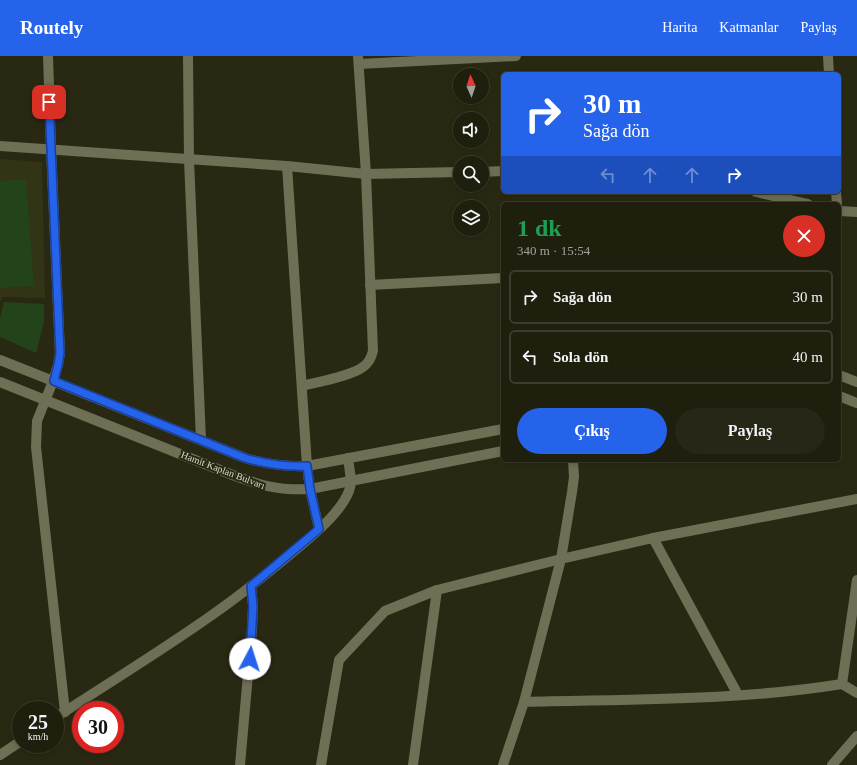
<!DOCTYPE html>
<html lang="tr">
<head>
<meta charset="utf-8">
<style>
	body { margin:0; font-family:"Times New Roman",serif; background:#272717; color:#f1f3f6; height:100vh; display:flex; flex-direction:column; font-size:15px; white-space:nowrap }
	* { box-sizing:border-box; margin:0 }
	p { font-size:13px; color:#a1a29e }
	.icon { flex:none; width:22px; height:22px; fill:none; stroke:currentColor; stroke-width:2; stroke-linecap:round; stroke-linejoin:round }
	.map { position:relative; flex:1; overflow:hidden }
	.drawer { position:absolute; left:501px; top:146px; width:340px; height:260px; display:flex; flex-direction:column; background:#1f1f0e; border-radius:6px; box-shadow:0 2px 6px #0003,0 0 0 1px #3c3d2e }
	.drawer>* { flex:none }
	.top-card { position:absolute; left:501px; top:16px; width:340px; height:122px; border-radius:6px; box-shadow:0 2px 6px #0003,0 0 0 1px #3c3d2e; background:#2563eb; color:#fff; overflow:hidden }
	.needle { width:26px; rotate:357deg }
	.controls { position:absolute; left:453px; top:12px; display:grid; gap:8px }
	.controls a { display:grid; place-items:center; width:36px; height:36px; border-radius:50%; background:#1f1f0e; box-shadow:0 2px 6px #0003,0 0 0 1px #3c3d2e; font-size:20px }
	.speed { position:absolute; left:12px; top:645px; display:flex; gap:8px; font-size:20px; font-weight:700; text-align:center }
	.speed>* { display:grid; place-content:center; width:52px; height:52px; border-radius:50%; background:#1f1f0e; box-shadow:0 2px 6px #0003,0 0 0 1px #3c3d2e; line-height:1 }
	.speed small { font-size:10px; font-weight:400 }
	.speed .limit { border:6px solid #d22; background:#fff; color:#111 }
	.pin { position:absolute; display:grid; place-items:center; width:34px; height:34px; color:#fff; margin:-17px; border-radius:8px; box-shadow:0 2px 6px #0006 }
	.me { position:absolute; width:44px; margin:-22px; rotate:5deg; stroke-linejoin:round; filter:drop-shadow(0 0 3px #0008) }
	.turn { display:flex; align-items:center; gap:14px; height:84px; padding:0 16px; font-size:18px }
	.turn .icon { width:52px; height:52px; stroke-width:2.5 }
	.turn b { display:block; font-size:28px; line-height:34px }
	.lanes { display:flex; align-items:center; height:38px; padding:0 16px; background:#0003; justify-content:center; gap:20px; direction:ltr }
	.lanes .off { opacity:.35 }
	.round { display:grid; place-items:center; flex:none; width:42px; height:42px; border-radius:21px; background:#272717 }
	.summary { display:flex; align-items:center; justify-content:space-between; height:68px; padding:0 16px }
	h1 { font-size:24px; font-weight:700; line-height:30px; color:#1e9e55 }
	.primary-button { display:flex; gap:8px; margin-top:auto; padding:8px 16px }
	.primary-button a { flex:1; height:46px; border-radius:24px; background:#2563eb; color:#fff; font-size:16px; font-weight:700; line-height:46px; text-align:center }
	.primary-button a+a { background:#272717; color:#f1f3f6 }
	ul { padding:0; list-style:none }
	li { display:flex; align-items:center; gap:12px; height:54px; margin:0 8px 6px; padding:0 8px; border:2px solid #3c3d2e; border-radius:6px }
	li div { flex:1 }
	li b { display:block; font-size:15px }
	li em { font-style:normal }
	header { display:flex; align-items:center; gap:24px; box-sizing:border-box; height:56px; padding:0 20px; background:#2563eb; color:#fff }
	header strong { font-size:19px }
	nav { display:flex; gap:22px; margin-inline-start:auto; font-size:14px }
	.map>svg:first-child { display:block }
	.built { fill:#333315 }
	.building { fill:#23431a }
	.lines { fill:none; stroke-linecap:round; stroke-linejoin:round }
	.street { stroke:#6f6f56; stroke-width:10 }
	.secondary { stroke:#6f6f56; stroke-width:10 }
	.route-casing { stroke:#184099; stroke-width:10 }
	.route { stroke:#2563eb; stroke-width:7 }
	.labels { text-anchor:middle; dominant-baseline:central; stroke-width:4; stroke-linejoin:round; paint-order:stroke }
	.street-label { font-size:10px; fill:#dcddcf; stroke:#292913 }
</style>
</head>
<body>
<header>
<strong>Routely</strong>
<nav><a>Harita</a><a>Katmanlar</a><a>Paylaş</a></nav>
</header>
<div class="map">
<svg width="857" height="709" viewBox="0 0 857 709">
	<rect width="100%" height="100%" fill="#292913"/>
	<polygon class="built" points="0,103 42,106 45,242 2,241 0,247"/>
	<g class="building">
		<polygon points="26,123 34,230 0,232 0,125"/>
		<polygon points="4,246 44,248 44,266 36,297 0,281 0,262"/>
	</g>
	<g class="lines">
		<g class="street">
			<polyline points="48,0 51,92 60,297 58,309 53,325 37,365 36,391 65,656"/>
			<polyline points="188,0 189,104 201,384"/>
			<polyline points="828,0 829,18"/>
			<polyline points="359,8 516,0"/>
			<polyline points="0,90 287,110 366,118 460,116"/>
			<polyline points="287,110 307,410 310,433 319,473"/>
			<polyline points="482,116 503,115"/>
			<polyline points="756,136 808,148"/>
			<polyline points="836,136 837,148"/>
			<polyline points="839,155 857,156"/>
			<polyline points="370,229 503,222"/>
			<path d="M302,330C318,326 351,320 363,311C369,307 371,302 373,295L366,118L358,0"/>
			<polyline points="653,482 738,639"/>
			<polyline points="857,524 842,628 857,637"/>
			<path d="M524,646C630,643 737,645 842,628"/>
			<polyline points="240,709 252,573 253,550 251,530"/>
			<polyline points="321,709 339,604 385,555 437,534 561,503 653,482 857,443"/>
			<polyline points="413,709 437,534"/>
			<polyline points="503,709 524,646 561,503 572,436 574,421 573,404"/>
			<polyline points="832,709 857,680"/>
		</g>
		<g class="secondary">
			<path d="M0,304L53,325L245,402C266,408 285,411 307,410L503,373"/>
			<polyline points="839,319 857,326"/>
			<path d="M0,326L230,418C259,429 278,435 310,433L503,395"/>
			<polyline points="839,340 857,347"/>
			<path d="M55,662C107,628 161,595 212,559C238,541 263,521 287,501C306,485 340,459 349,435C353,425 349,413 348,402"/>
			<polyline points="0,699 21,685"/>
		</g>
	</g>
	<g class="lines">
		<defs>
			<path id="route" d="M49,46L60,297L58,309L54,325L245,402C266,408 285,411 307,410L310,433L319,473L251,530L253,550L250,603"/>
		</defs>
		<use href="#route" class="route-casing"/>
		<use href="#route" class="route"/>
	</g>
	<g class="labels">
		<g class="street-label">
			<text transform="translate(223 414) rotate(21)">Hamit Kaplan Bulvarı</text>
		</g>
	</g>
</svg>
<div class="controls">
<a><svg class="needle" viewBox="-14 -14 28 28"><path d="M0-13l5 13h-10z" fill="#e53935"/><path d="M0 13l5-13h-10z" fill="#a1a29e"/></svg></a>
<a><svg class="icon" aria-label="sound" viewBox="0 0 24 24"><path d="M4 9h4l5-4v14l-5-4H4zM17 9q2 3 0 6"/></svg></a>
<a><svg class="icon" aria-label="search" viewBox="0 0 24 24"><circle cx="10" cy="10" r="6"/><path d="M15 15l6 6"/></svg></a>
<a><svg class="icon" aria-label="layers" viewBox="0 0 24 24"><path d="M12 4l9 5-9 5-9-5zM3 14l9 5 9-5"/></svg></a>
</div>
<div class="speed"><div>25<small>km/h</small></div><div class="limit">30</div></div>
<div class="pin" style="left:49px;top:46px;background:#d93025"><svg class="icon" aria-label="arrive" viewBox="0 0 24 24"><path d="M6 21V4h12l-3 4 3 4H6"/></svg></div>
<svg class="me" style="left:250px;top:603px" viewBox="-20 -20 40 40"><circle r="19" fill="#fff"/><path d="M0-13L10 11 0 6-10 11z" fill="#2563eb"/></svg>
<div class="top-card">
<div class="turn"><svg class="icon" aria-label="right" viewBox="0 0 24 24"><path d="M7 20v-9h11M14 6l5 5-5 5"/></svg><div><b>30 m</b>Sağa dön</div></div>
<div class="lanes"><svg class="icon off" aria-label="left" viewBox="0 0 24 24"><path d="M17 20v-9H6M10 6l-5 5 5 5"/></svg><svg class="icon off" aria-label="ahead" viewBox="0 0 24 24"><path d="M12 20V5M6 11l6-6 6 6"/></svg><svg class="icon off" aria-label="ahead" viewBox="0 0 24 24"><path d="M12 20V5M6 11l6-6 6 6"/></svg><svg class="icon" aria-label="right" viewBox="0 0 24 24"><path d="M7 20v-9h11M14 6l5 5-5 5"/></svg></div>
</div>
<section class="drawer">
<div class="summary"><div><h1>1 dk</h1><p>340 m · 15:54</p></div><a class="round" style="background:#d93025;color:#fff"><svg class="icon" aria-label="close" viewBox="0 0 24 24"><path d="M6 6l12 12M18 6L6 18"/></svg></a></div>
<ul>
<li><svg class="icon" aria-label="right" viewBox="0 0 24 24"><path d="M7 20v-9h11M14 6l5 5-5 5"/></svg><div><b>Sağa dön</b></div><em>30 m</em></li>
<li><svg class="icon" aria-label="left" viewBox="0 0 24 24"><path d="M17 20v-9H6M10 6l-5 5 5 5"/></svg><div><b>Sola dön</b></div><em>40 m</em></li>
</ul>
<div class="primary-button"><a>Çıkış</a><a>Paylaş</a></div>
</section>
</div>
</body>
</html>
